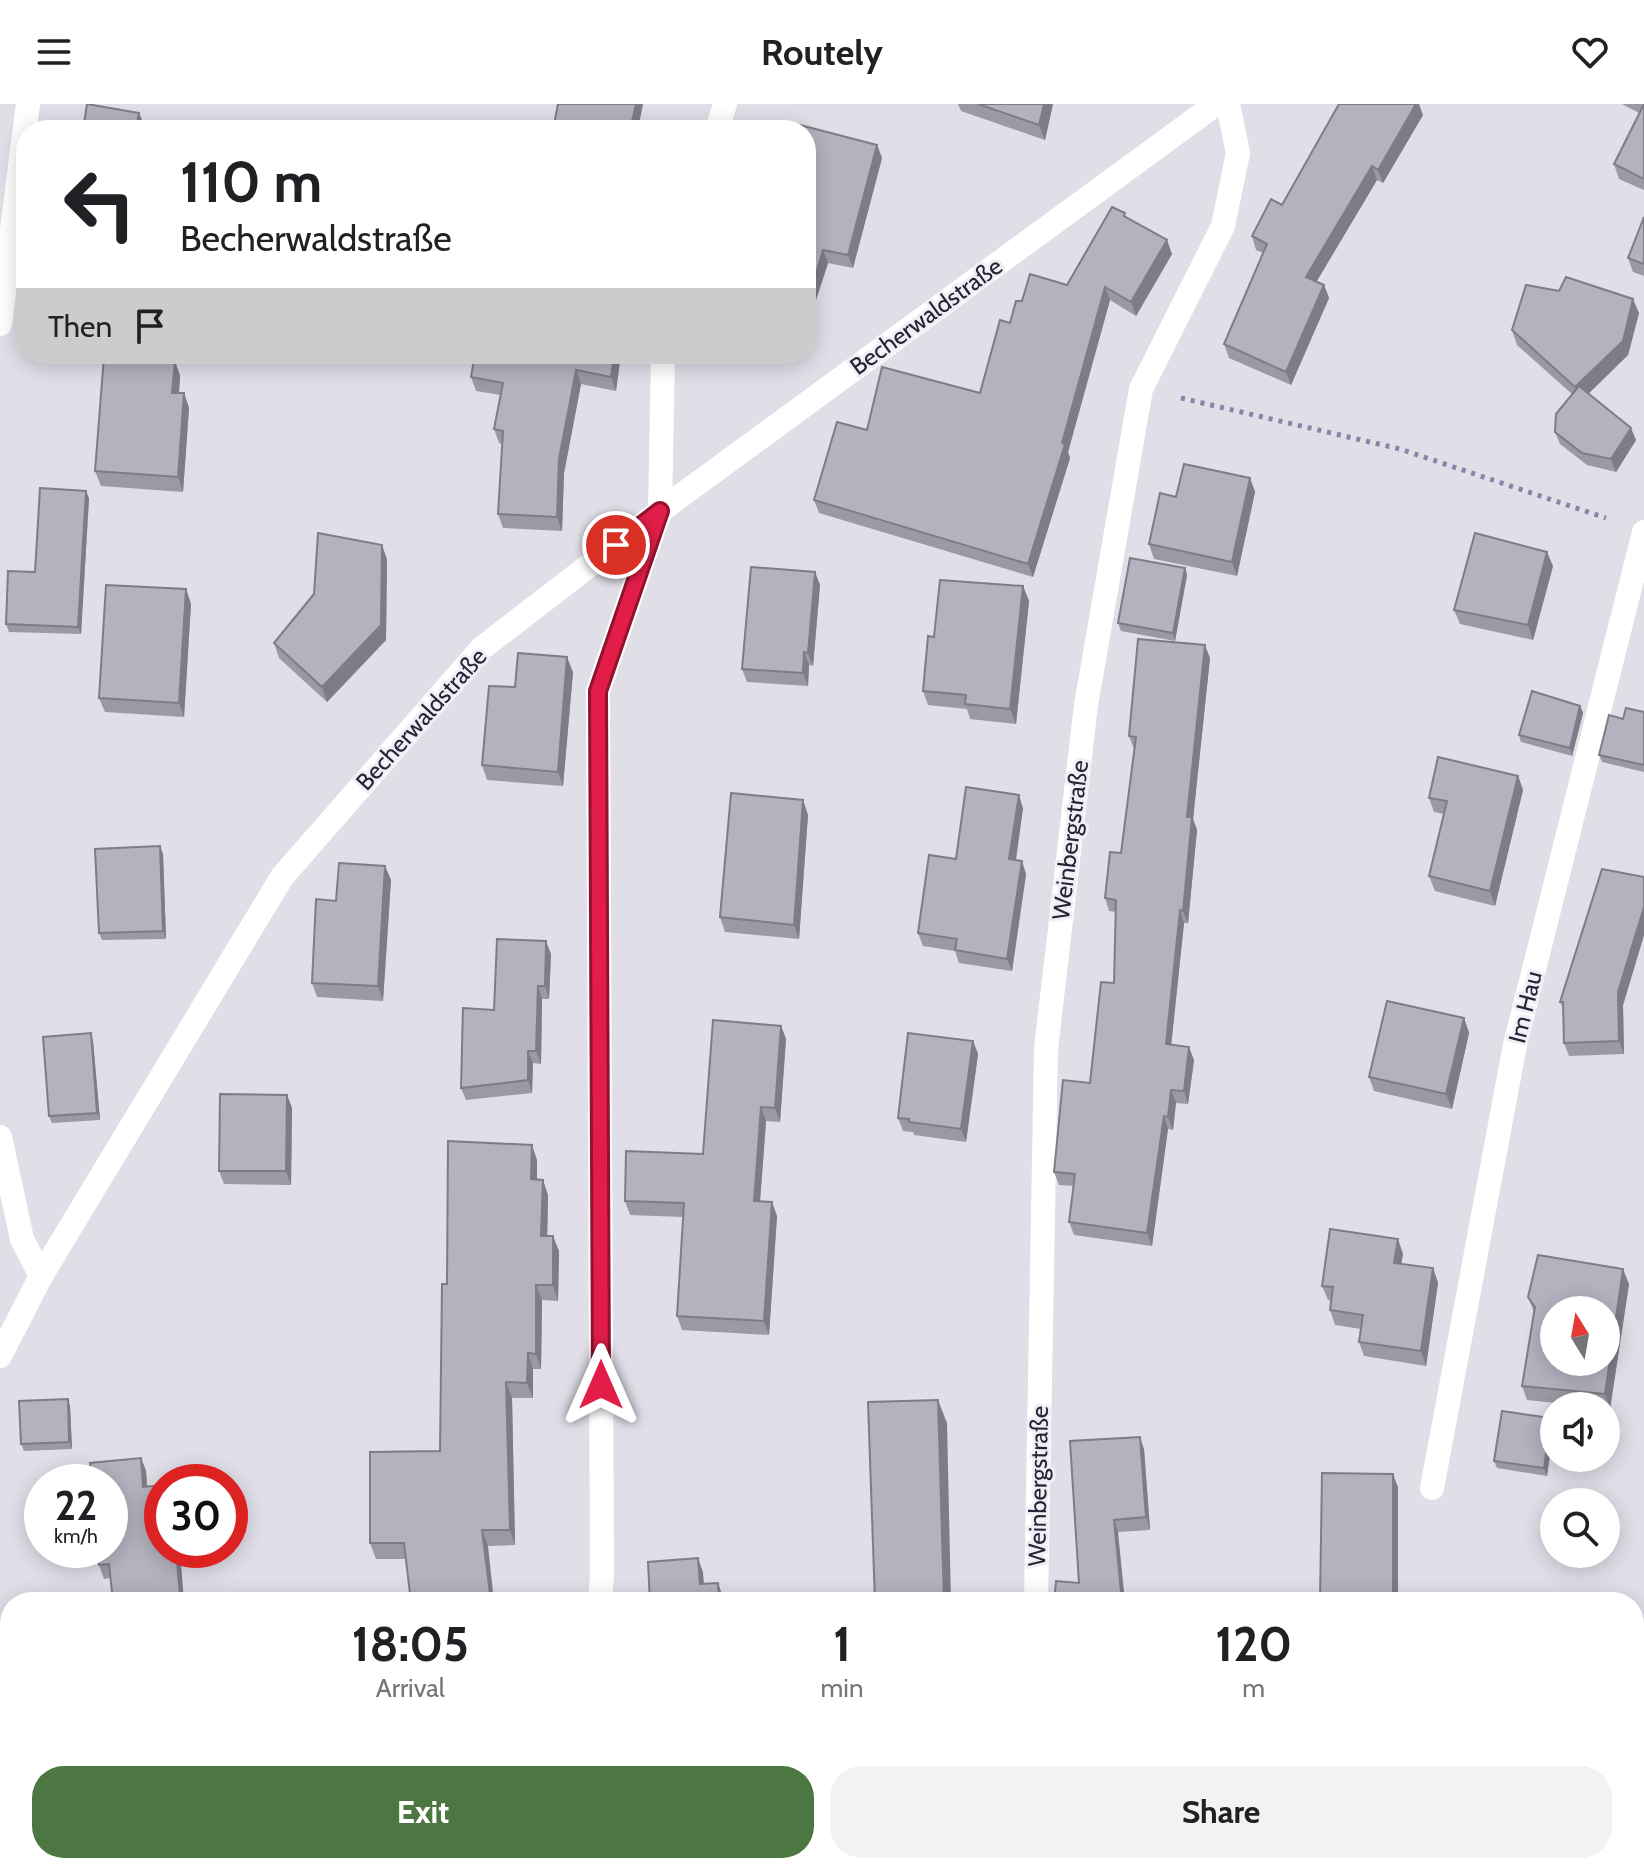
<!DOCTYPE html>
<html lang="en">
<head>
<meta charset="utf-8">
<style>
	body { margin:0; font-family:Cabin,sans-serif; background:#f2f2f2; color:#202124; height:100vh; display:flex; flex-direction:column; font-size:30px; white-space:nowrap }
	* { box-sizing:border-box; margin:0 }
	p { font-size:26px; color:#757577 }
	.icon { flex:none; width:44px; height:44px; fill:none; stroke:currentColor; stroke-width:2; stroke-linecap:round; stroke-linejoin:round }
	.map { position:relative; flex:1; overflow:hidden }
	.details { position:absolute; left:0px; top:1488px; width:1644px; height:282px; display:flex; flex-direction:column; background:#fff; border-radius:32px 32px 0 0; box-shadow:0 4px 20px #0003 }
	.details>* { flex:none }
	.guide { position:absolute; left:16px; top:16px; width:800px; height:244px; border-radius:32px; box-shadow:0 4px 20px #0003; background:#fff; color:#202124; overflow:hidden }
	.needle { width:52px; rotate:349deg }
	.controls { position:absolute; left:1540px; top:1192px; display:grid; gap:16px }
	.controls a { display:grid; place-items:center; width:80px; height:80px; border-radius:50%; background:#fff; box-shadow:0 4px 20px #0003; font-size:40px }
	.speed { position:absolute; left:24px; top:1360px; display:flex; gap:16px; font-size:40px; font-weight:700; text-align:center }
	.speed>* { display:grid; place-content:center; width:104px; height:104px; border-radius:50%; background:#fff; box-shadow:0 4px 20px #0003; line-height:1 }
	.speed small { font-size:20px; font-weight:400 }
	.speed .limit { border:12px solid #d22; background:#fff; color:#111 }
	.pin { position:absolute; display:grid; place-items:center; width:68px; height:68px; color:#fff; margin:-34px; border:4px solid #fff; border-radius:50%; box-shadow:0 2px 8px #0007 }
	.me { position:absolute; width:88px; margin:-44px; rotate:0deg; stroke-linejoin:round; filter:drop-shadow(0 0 6px #0008) }
	.turn { display:flex; align-items:center; gap:28px; height:168px; padding:0 32px; font-size:36px }
	.turn .icon { width:104px; height:104px; stroke-width:2.5 }
	.turn b { display:block; font-size:56px; line-height:68px }
	.then { display:flex; align-items:center; height:76px; padding:0 32px; background:#0003; gap:16px; font-size:30px }
	.eta { display:flex; justify-content:space-evenly; align-items:center; height:136px; text-align:center }
	.eta b { font-size:48px; font-weight:800; line-height:56px }
	.button { display:flex; gap:16px; margin-top:auto; padding:16px 32px }
	.button a { flex:1; height:92px; border-radius:32px; background:#4c7642; color:#fff; font-size:32px; font-weight:800; line-height:92px; text-align:center }
	.button a+a { background:#f2f2f2; color:#202124 }
	header { display:flex; justify-content:space-between; align-items:center; height:104px; padding:0 32px; background:#fff; font-size:36px; font-weight:800 }
	.map>svg:first-child { display:block }
	.green { fill:#bac0d7 }
	.lines { fill:none; stroke-linecap:round; stroke-linejoin:round }
	.path { stroke:#8b83a8; stroke-width:5; stroke-dasharray:4 6; stroke-linecap:butt }
	.street { stroke:#fff; stroke-width:24 }
	.wall { fill:#9a99a4 }
	.shaded-wall { fill:#7d7d86 }
	.building { fill:#b3b2bf; stroke:#7d7d86; stroke-width:2; fill-rule:evenodd }
	.route-casing { stroke:#92132f; stroke-width:20 }
	.route { stroke:#e11d48; stroke-width:14 }
	.labels { text-anchor:middle; dominant-baseline:central; stroke-width:6; stroke-linejoin:round; paint-order:stroke }
	.street-label { font-size:24px; fill:#272236; stroke:#efeff5 }
</style>
</head>
<body>
<header><svg class="icon" aria-label="menu" viewBox="0 0 24 24"><path d="M4 6h16M4 12h16M4 18h16"/></svg>Routely<svg class="icon" aria-label="heart" viewBox="0 0 24 24"><path d="M12 20l-8-8c-3-5 5-10 8-4 3-6 11-1 8 4z"/></svg></header>
<div class="map">
<svg width="1644" height="1769" viewBox="0 0 1644 1769">
	<rect width="100%" height="100%" fill="#e0dfe8"/>
	<polygon class="green" points="1017,1760 1511,1760 1615,1769 1018,1769"/>
	<g class="lines">
		<g class="path">
			<polyline points="1181,294 1400,345 1606,414"/>
			<polyline points="1634,1568 1644,1570"/>
			<polyline points="1182,1760 1185,1769"/>
			<polyline points="1396,1760 1399,1769"/>
			<polyline points="1026,1769 1027,1760"/>
			<polyline points="1153,1769 1158,1760"/>
			<polyline points="1283,1769 1290,1760"/>
		</g>
		<g class="street">
			<polyline points="717,26 725,0"/>
			<polyline points="0,220 28,0"/>
			<polyline points="0,1033 22,1135 41,1172"/>
			<polyline points="0,1252 41,1172 282,773 482,544 660,407 1216,0"/>
			<polyline points="1432,1384 1515,941 1644,428"/>
			<polyline points="600,1498 602,1470 598,587 660,407 663,250"/>
			<polyline points="1036,1498 1046,945 1086,601 1141,285 1223,122 1238,49 1228,0"/>
			<polyline points="582,1769 582,1760"/>
		</g>
	</g>
	<g class="wall">
		<polygon points="958,0 1053,0 1045,36 961,7"/>
		<polygon points="1622,0 1644,0 1644,86 1619,75 1614,60 1639,9"/>
		<polygon points="1423,11 1383,79 1377,76 1316,178 1324,181 1329,194 1291,281 1229,254 1224,240 1263,149 1256,146 1252,132 1282,101"/>
		<polygon points="806,26 877,41 882,54 853,164 828,159 815,199 806,196"/>
		<polygon points="1644,112 1644,172 1633,168 1628,154"/>
		<polygon points="1127,113 1172,150 1136,212 1110,196 1068,348 1070,354 1033,473 819,409 814,396 867,326 980,289 1010,219 1022,197 1067,181"/>
		<polygon points="1639,209 1628,251 1589,289 1636,336 1616,368 1587,361 1560,340 1555,328 1572,290 1517,241 1512,226"/>
		<polygon points="621,250 616,287 581,280 564,369 562,427 503,424 498,410 502,340 499,339 494,325 501,291 476,287 471,273"/>
		<polygon points="175,257 180,272 179,289 184,289 189,304 183,388 101,382 95,367"/>
		<polygon points="1250,374 1255,388 1237,472 1154,455 1149,440 1176,393"/>
		<polygon points="89,394 81,530 9,528 6,520 35,468"/>
		<polygon points="387,455 386,536 327,598 279,554 274,539"/>
		<polygon points="1553,462 1533,536 1460,520 1454,506"/>
		<polygon points="1185,464 1187,471 1175,537 1121,527 1118,519"/>
		<polygon points="815,468 820,481 813,562 809,561 808,582 747,578 742,565"/>
		<polygon points="1023,482 1029,497 1016,620 970,615 967,605 928,601 923,587 934,533"/>
		<polygon points="186,485 191,500 184,613 105,608 99,594"/>
		<polygon points="1210,554 1193,715 1197,726 1188,819 1184,819 1171,941 1194,956 1188,1000 1176,999 1173,1026 1168,1025 1152,1142 1074,1131 1069,1118 1074,1082 1059,1081 1054,1068 1090,979 1114,879 1116,808 1109,807 1105,794 1121,749 1134,645 1129,632"/>
		<polygon points="573,568 563,682 487,676 482,661 515,583"/>
		<polygon points="1580,602 1583,609 1572,652 1521,638 1519,631"/>
		<polygon points="1644,608 1644,668 1602,658 1599,651 1623,615"/>
		<polygon points="1518,672 1523,686 1495,802 1435,787 1429,772 1444,710 1434,708 1429,694"/>
		<polygon points="803,696 808,711 799,835 725,828 720,813"/>
		<polygon points="1023,704 1016,756 1026,770 1012,867 959,859 955,847 923,842 918,829 956,755"/>
		<polygon points="163,750 166,835 102,836 99,829"/>
		<polygon points="385,762 391,776 383,897 317,893 312,879 336,797"/>
		<polygon points="1644,773 1644,831 1623,901 1624,950 1569,952 1564,939 1564,906 1560,898"/>
		<polygon points="551,850 549,895 542,895 541,960 533,959 532,989 466,996 461,984 494,906"/>
		<polygon points="1464,914 1469,929 1452,1005 1374,987 1369,973"/>
		<polygon points="781,922 786,935 780,1018 766,1017 760,1097 777,1112 769,1231 682,1226 677,1212 683,1113 630,1111 625,1097 703,1050"/>
		<polygon points="93,937 100,1016 52,1019 49,1012"/>
		<polygon points="973,937 978,950 966,1038 914,1031 913,1028 903,1027 898,1014"/>
		<polygon points="287,991 292,1004 291,1081 224,1080 219,1067"/>
		<polygon points="537,1056 537,1076 548,1091 547,1132 559,1147 558,1197 542,1196 541,1265 533,1265 533,1294 512,1294 515,1441 488,1442 406,1455 376,1455 370,1439 440,1347 447,1180"/>
		<polygon points="1403,1150 1401,1160 1433,1164 1438,1179 1426,1262 1364,1252 1359,1238 1361,1225 1335,1221 1330,1206 1331,1197 1328,1196 1322,1182"/>
		<polygon points="1629,1180 1610,1305 1606,1304 1606,1302 1585,1302 1527,1296 1522,1282 1534,1208 1528,1193"/>
		<polygon points="70,1302 72,1345 24,1347 21,1340"/>
		<polygon points="1554,1321 1547,1372 1497,1364 1494,1357"/>
		<polygon points="1144,1345 1150,1426 1118,1428 1079,1479"/>
		<polygon points="141,1354 146,1367 147,1382 184,1498 113,1498 110,1474 104,1475 99,1461"/>
		<polygon points="85,1760 87,1769 0,1769"/>
	</g>
	<g class="shaded-wall">
		<polygon points="636,0 643,0 638,26 630,26"/>
		<polygon points="1044,0 1053,0 1045,36 1039,21"/>
		<polygon points="1416,0 1419,0 1423,11 1383,79 1378,66"/>
		<polygon points="139,9 142,16 140,26 136,26"/>
		<polygon points="877,41 882,54 853,164 848,151"/>
		<polygon points="1372,62 1377,76 1311,187 1306,173"/>
		<polygon points="1167,136 1172,150 1136,212 1131,198"/>
		<polygon points="823,146 828,159 815,199 811,186"/>
		<polygon points="1324,181 1329,194 1291,281 1286,268"/>
		<polygon points="1105,183 1110,196 1068,348 1070,354 1033,473 1028,460"/>
		<polygon points="1633,195 1639,209 1628,251 1580,298 1575,283"/>
		<polygon points="614,250 621,250 616,287 611,273"/>
		<polygon points="175,257 180,272 178,303 172,289"/>
		<polygon points="576,266 581,280 564,369 562,427 557,413 559,355"/>
		<polygon points="184,289 189,304 183,388 178,373"/>
		<polygon points="1631,324 1636,336 1616,368 1611,355"/>
		<polygon points="1250,374 1255,388 1237,472 1232,458"/>
		<polygon points="86,387 89,394 81,530 78,523"/>
		<polygon points="382,441 387,455 386,536 327,598 322,583"/>
		<polygon points="1547,448 1553,462 1533,536 1528,521"/>
		<polygon points="1185,464 1187,471 1175,537 1173,529"/>
		<polygon points="815,468 820,481 813,562 808,549"/>
		<polygon points="1023,482 1029,497 1016,620 1010,605"/>
		<polygon points="186,485 191,500 184,613 179,599"/>
		<polygon points="1205,541 1210,554 1193,715 1197,726 1188,819 1183,807 1187,713"/>
		<polygon points="804,548 809,561 808,582 803,569"/>
		<polygon points="567,553 573,568 563,682 558,668"/>
		<polygon points="1580,602 1583,609 1572,652 1570,644"/>
		<polygon points="1518,672 1523,686 1495,802 1490,787"/>
		<polygon points="1019,691 1023,704 1014,768 1009,755"/>
		<polygon points="803,696 808,711 799,835 794,821"/>
		<polygon points="160,742 163,750 166,835 163,827"/>
		<polygon points="1022,757 1026,770 1012,867 1007,855"/>
		<polygon points="385,762 391,776 383,897 378,882"/>
		<polygon points="1644,803 1644,831 1623,901 1624,950 1619,937 1618,888"/>
		<polygon points="1180,806 1184,819 1170,953 1166,940"/>
		<polygon points="546,837 551,850 549,895 545,882"/>
		<polygon points="538,882 542,895 541,960 536,947"/>
		<polygon points="1464,914 1469,929 1452,1005 1446,990"/>
		<polygon points="781,922 786,935 780,1018 775,1004"/>
		<polygon points="91,929 93,937 100,1016 97,1009"/>
		<polygon points="973,937 978,950 966,1038 961,1025"/>
		<polygon points="1189,943 1194,956 1188,1000 1184,987"/>
		<polygon points="528,947 533,959 532,989 528,976"/>
		<polygon points="1171,986 1176,999 1173,1026 1168,1013"/>
		<polygon points="287,991 292,1004 291,1081 286,1067"/>
		<polygon points="761,1003 766,1017 759,1111 754,1097"/>
		<polygon points="1164,1012 1168,1025 1152,1142 1147,1129"/>
		<polygon points="532,1041 537,1056 537,1091 531,1075"/>
		<polygon points="543,1076 548,1091 547,1147 541,1132"/>
		<polygon points="772,1098 777,1112 769,1231 764,1217"/>
		<polygon points="553,1132 559,1147 558,1197 553,1181"/>
		<polygon points="1398,1135 1403,1150 1399,1173 1394,1159"/>
		<polygon points="1433,1164 1438,1179 1426,1262 1421,1247"/>
		<polygon points="1623,1165 1629,1180 1610,1305 1605,1290"/>
		<polygon points="536,1181 542,1196 541,1265 536,1250"/>
		<polygon points="528,1249 533,1265 533,1294 527,1279"/>
		<polygon points="506,1278 512,1294 515,1441 510,1426"/>
		<polygon points="68,1295 70,1302 72,1345 69,1338"/>
		<polygon points="938,1296 947,1319 951,1498 944,1498"/>
		<polygon points="1551,1314 1554,1321 1547,1372 1544,1364"/>
		<polygon points="1140,1333 1144,1345 1150,1426 1146,1413"/>
		<polygon points="141,1354 146,1367 148,1396 143,1383"/>
		<polygon points="1393,1370 1398,1383 1398,1498 1393,1498"/>
		<polygon points="1114,1416 1118,1428 1125,1498 1122,1498"/>
		<polygon points="482,1426 488,1442 494,1498 491,1498"/>
		<polygon points="176,1446 180,1446 184,1498 182,1498 180,1492"/>
		<polygon points="698,1454 703,1468 705,1494 700,1480"/>
		<polygon points="718,1479 723,1493 724,1498 719,1498"/>
		<polygon points="477,1760 481,1760 482,1769 478,1769"/>
	</g>
	<g class="building">
		<polygon points="87,0 139,9 136,26 83,26"/>
		<polygon points="558,0 636,0 630,26 553,26"/>
		<polygon points="978,0 1044,0 1039,21"/>
		<polygon points="1339,0 1416,0 1378,66 1372,62 1306,173 1324,181 1286,268 1224,240 1267,140 1252,132 1271,95 1282,101"/>
		<polygon points="1644,0 1644,75 1614,60"/>
		<polygon points="800,21 877,41 848,151 823,146 811,186 806,184 806,26 799,26"/>
		<polygon points="1112,103 1125,109 1124,112 1167,136 1131,198 1105,183 1062,339 1065,340 1028,460 814,396 837,318 867,326 882,263 980,289 1000,216 1010,219 1016,197 1022,197 1030,170 1067,181"/>
		<polygon points="1644,113 1644,160 1628,154"/>
		<polygon points="1566,173 1633,195 1623,237 1575,283 1512,226 1526,181 1559,187"/>
		<polygon points="475,250 614,250 611,273 576,266 559,355 557,413 498,410 503,327 494,325 503,279 471,273"/>
		<polygon points="104,252 175,257 172,289 184,289 178,373 95,367"/>
		<polygon points="1579,282 1631,324 1611,355 1582,349 1555,328 1556,310"/>
		<polygon points="1184,360 1250,374 1232,458 1149,440 1160,389 1176,393"/>
		<polygon points="40,384 86,387 78,523 6,520 8,467 35,468"/>
		<polygon points="318,429 382,441 381,521 322,583 274,539 314,490"/>
		<polygon points="1475,429 1547,448 1528,521 1454,506"/>
		<polygon points="1130,454 1185,464 1173,529 1118,519"/>
		<polygon points="751,463 815,468 808,549 804,548 803,569 742,565"/>
		<polygon points="940,476 1023,482 1010,605 965,600 966,591 923,587 928,532 934,533"/>
		<polygon points="106,481 186,485 179,599 99,594"/>
		<polygon points="1138,535 1205,541 1187,713 1192,713 1183,807 1180,806 1166,940 1189,943 1184,987 1171,986 1168,1013 1164,1012 1147,1129 1069,1118 1075,1070 1054,1068 1063,976 1090,979 1101,878 1114,879 1116,796 1105,794 1110,748 1121,749 1136,633 1129,632"/>
		<polygon points="518,549 567,553 558,668 482,661 489,582 515,583"/>
		<polygon points="1532,587 1580,602 1570,644 1519,631"/>
		<polygon points="1626,604 1644,608 1644,661 1599,651 1609,611 1623,615"/>
		<polygon points="1438,653 1518,672 1490,787 1429,772 1447,697 1429,694"/>
		<polygon points="966,683 1019,691 1009,755 1022,757 1007,855 955,846 957,835 918,829 929,751 956,755"/>
		<polygon points="731,689 803,696 794,821 720,813"/>
		<polygon points="160,742 163,827 99,829 95,745"/>
		<polygon points="339,759 385,762 378,882 312,879 316,795 336,797"/>
		<polygon points="1602,765 1644,773 1644,803 1618,888 1619,937 1564,939 1563,898 1560,898"/>
		<polygon points="497,835 546,837 545,882 538,882 536,947 528,947 528,976 461,984 463,904 494,906"/>
		<polygon points="1387,897 1464,914 1446,990 1369,973"/>
		<polygon points="713,916 781,922 775,1004 761,1003 754,1097 772,1098 764,1217 677,1212 684,1099 625,1097 626,1047 703,1050"/>
		<polygon points="91,929 97,1009 49,1012 43,933"/>
		<polygon points="908,929 973,937 961,1025 909,1018 909,1015 898,1014"/>
		<polygon points="220,990 287,991 286,1067 219,1067"/>
		<polygon points="448,1037 532,1041 531,1075 543,1076 541,1132 553,1132 553,1181 536,1181 536,1250 528,1249 527,1279 506,1278 510,1426 482,1426 491,1498 411,1498 404,1439 370,1439 370,1348 440,1347 442,1180 447,1180"/>
		<polygon points="1330,1125 1398,1135 1394,1159 1433,1164 1421,1247 1359,1238 1363,1211 1330,1206 1333,1183 1322,1182"/>
		<path d="M1538,1151L1623,1165L1605,1290L1522,1282L1535,1203L1528,1193ZM1554,1206H1606V1258H1554Z"/>
		<polygon points="68,1295 69,1338 21,1340 19,1297"/>
		<polygon points="938,1296 944,1498 875,1498 868,1298"/>
		<polygon points="1502,1307 1551,1314 1544,1364 1494,1357"/>
		<polygon points="1140,1333 1146,1413 1114,1416 1122,1498 1054,1498 1056,1477 1079,1479 1070,1337"/>
		<polygon points="141,1354 143,1383 162,1381 162,1446 176,1446 180,1492 113,1498 109,1460 99,1461 98,1446 110,1446 110,1378 92,1378 90,1359"/>
		<polygon points="1322,1369 1393,1370 1393,1498 1320,1498"/>
		<polygon points="698,1454 700,1480 718,1479 719,1498 650,1498 648,1458"/>
		<polygon points="10,1588 10,1760 83,1761 34,1769 0,1769 0,1589"/>
		<polygon points="1638,1622 1644,1622 1644,1688 1634,1666 1634,1655"/>
		<polygon points="389,1760 477,1760 478,1769 390,1769"/>
	</g>
	<g class="lines">
		<defs>
			<polyline id="route" points="601,1281 598,587 660,407 616,441"/>
		</defs>
		<use href="#route" class="route-casing"/>
		<use href="#route" class="route"/>
	</g>
	<g class="labels">
		<g class="street-label">
			<text transform="translate(926 212) rotate(-36)">Becherwaldstraße</text>
			<text transform="translate(421 615) rotate(-48)">Becherwaldstraße</text>
			<text transform="translate(1070 736) rotate(-83)">Weinbergstraße</text>
			<text transform="translate(1525 903) rotate(-76)">Im Hau</text>
			<text transform="translate(1038 1382) rotate(-89)">Weinbergstraße</text>
		</g>
	</g>
</svg>
<div class="controls">
<a><svg class="needle" viewBox="-14 -14 28 28"><path d="M0-13l5 13h-10z" fill="#e53935"/><path d="M0 13l5-13h-10z" fill="#757577"/></svg></a>
<a><svg class="icon" aria-label="sound" viewBox="0 0 24 24"><path d="M4 9h4l5-4v14l-5-4H4zM17 9q2 3 0 6"/></svg></a>
<a><svg class="icon" aria-label="search" viewBox="0 0 24 24"><circle cx="10" cy="10" r="6"/><path d="M15 15l6 6"/></svg></a>
</div>
<div class="speed"><div>22<small>km/h</small></div><div class="limit">30</div></div>
<div class="pin" style="left:616px;top:441px;background:#d93025"><svg class="icon" aria-label="arrive" viewBox="0 0 24 24"><path d="M6 21V4h12l-3 4 3 4H6"/></svg></div>
<svg class="me" style="left:601px;top:1281px" viewBox="-20 -20 40 40"><path d="M0-17L14 15 0 8-14 15z" fill="#e11d48" stroke="#fff" stroke-width="4"/></svg>
<div class="guide">
<div class="turn"><svg class="icon" aria-label="left" viewBox="0 0 24 24"><path d="M17 20v-9H6M10 6l-5 5 5 5"/></svg><div><b>110 m</b>Becherwaldstraße</div></div>
<div class="then">Then<svg class="icon" aria-label="arrive" viewBox="0 0 24 24"><path d="M6 21V4h12l-3 4 3 4H6"/></svg></div>
</div>
<section class="details">
<div class="eta">
<div><b>18:05</b><p>Arrival</p></div>
<div><b>1</b><p>min</p></div>
<div><b>120</b><p>m</p></div>
</div>
<div class="button"><a>Exit</a><a>Share</a></div>
</section>
</div>
</body>
</html>
